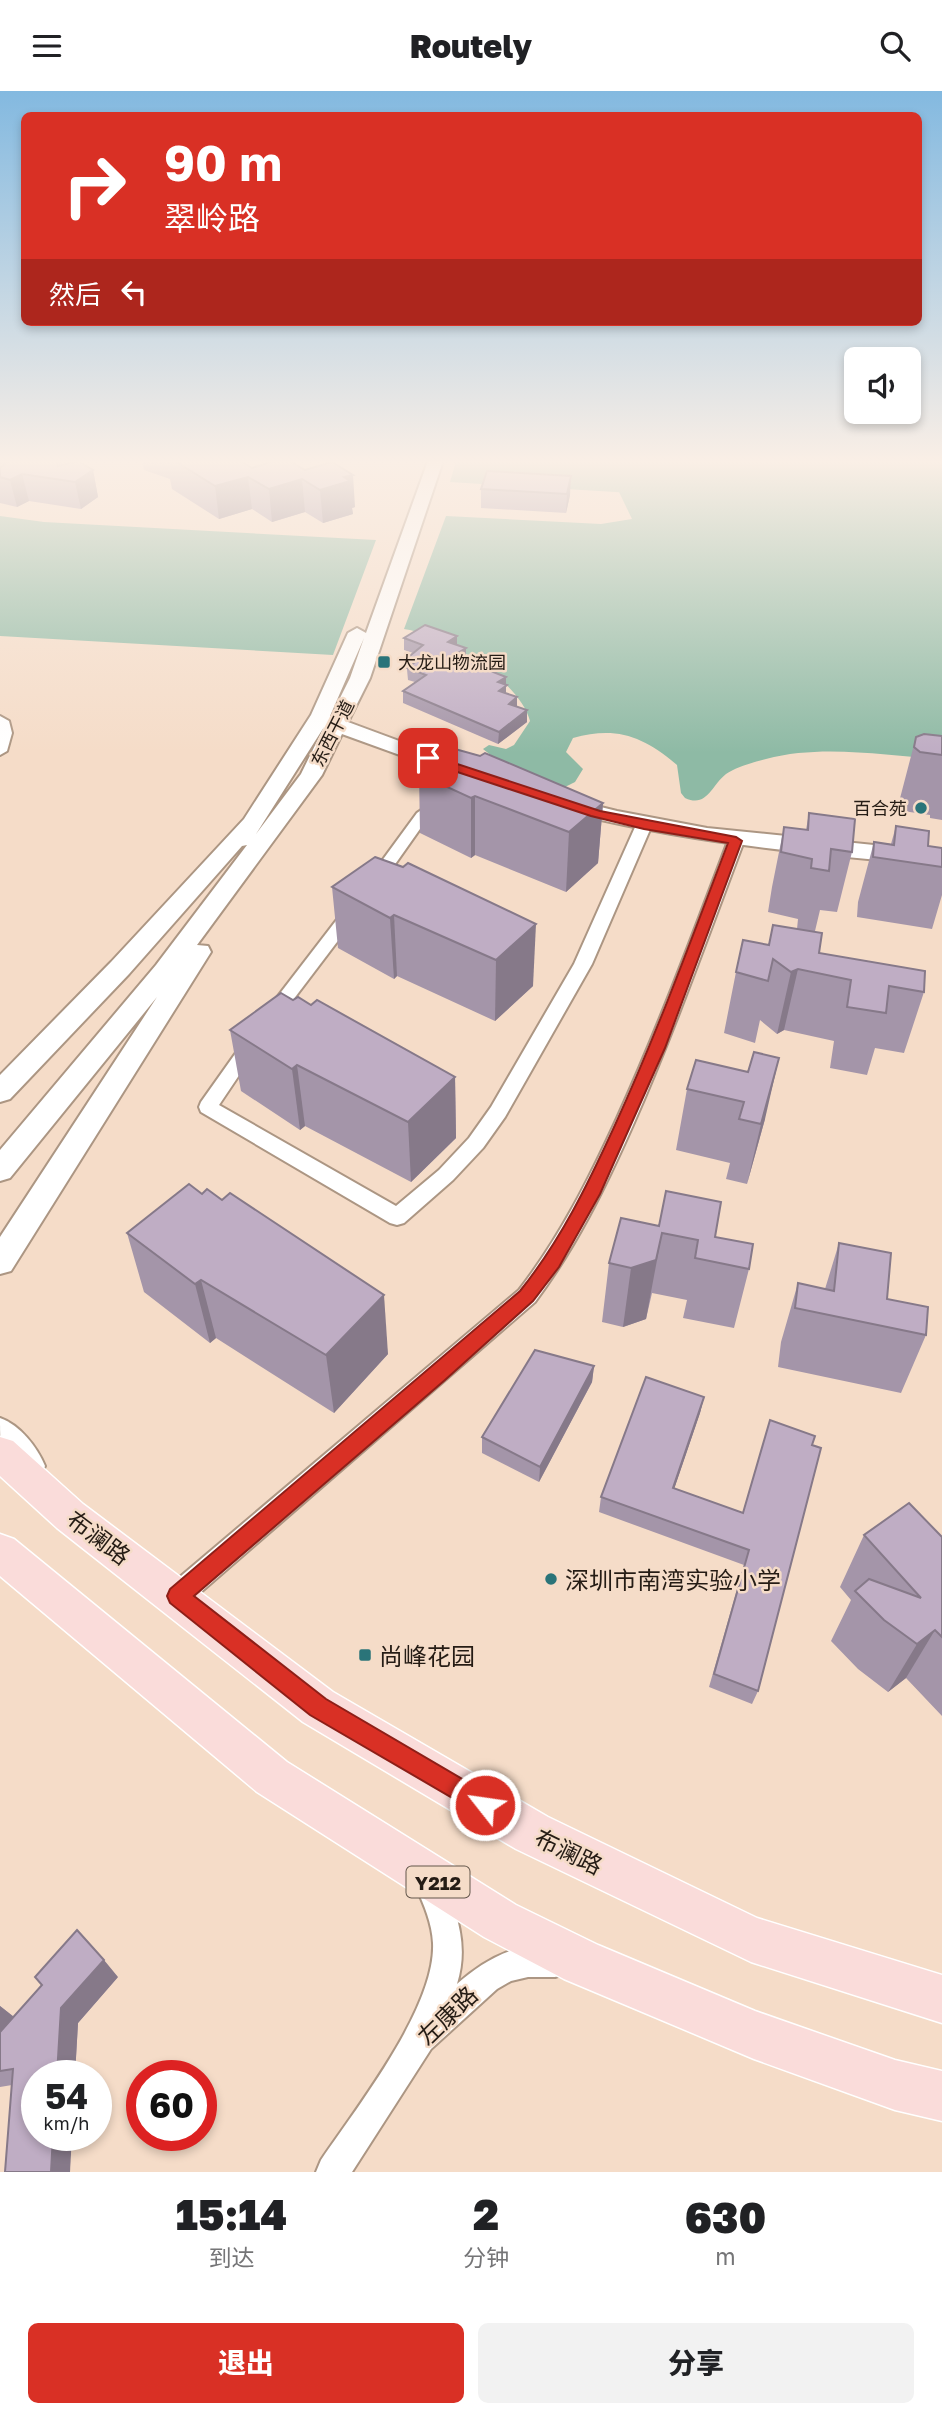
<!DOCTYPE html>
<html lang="zh">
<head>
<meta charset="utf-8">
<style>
	body { margin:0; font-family:"Golos Text","Noto Sans SC",sans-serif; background:#f2f2f2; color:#202124; height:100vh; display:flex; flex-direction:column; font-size:26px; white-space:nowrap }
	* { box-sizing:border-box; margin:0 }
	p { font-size:23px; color:#757577 }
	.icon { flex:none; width:38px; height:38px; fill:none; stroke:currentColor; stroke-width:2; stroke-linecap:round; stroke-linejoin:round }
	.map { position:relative; height:2081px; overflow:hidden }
	.panel { display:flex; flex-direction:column; background:#fff; flex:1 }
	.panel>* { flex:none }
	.top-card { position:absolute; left:21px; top:21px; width:901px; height:214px; border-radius:10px; box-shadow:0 4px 10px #0003; background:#d93025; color:#fff; overflow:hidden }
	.fabs { position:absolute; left:844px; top:256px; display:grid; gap:14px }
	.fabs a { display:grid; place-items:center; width:77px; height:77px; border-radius:10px; background:#fff; box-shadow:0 4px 10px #0003; font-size:35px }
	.speed { position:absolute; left:21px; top:1969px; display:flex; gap:14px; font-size:35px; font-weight:700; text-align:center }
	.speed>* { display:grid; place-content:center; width:91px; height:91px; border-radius:50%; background:#fff; box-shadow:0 4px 10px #0003; line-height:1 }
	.speed small { font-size:18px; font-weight:400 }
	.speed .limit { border:10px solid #d22; background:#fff; color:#111 }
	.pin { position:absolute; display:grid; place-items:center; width:60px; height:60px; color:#fff; margin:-30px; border-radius:14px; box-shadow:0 4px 10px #0006 }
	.me { position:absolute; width:77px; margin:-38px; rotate:300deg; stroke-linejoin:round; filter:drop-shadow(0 0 5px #0008) }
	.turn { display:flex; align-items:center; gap:24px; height:147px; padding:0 28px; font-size:32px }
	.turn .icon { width:91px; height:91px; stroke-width:2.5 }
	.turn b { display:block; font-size:49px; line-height:60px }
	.then { display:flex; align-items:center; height:66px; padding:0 28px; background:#0003; gap:14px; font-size:26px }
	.eta { display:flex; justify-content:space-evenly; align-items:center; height:119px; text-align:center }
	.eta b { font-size:42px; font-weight:800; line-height:49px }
	.cta { display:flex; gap:14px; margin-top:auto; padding:14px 28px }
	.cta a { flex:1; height:80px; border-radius:10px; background:#d93025; color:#fff; font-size:28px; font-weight:800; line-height:80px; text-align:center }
	.cta a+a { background:#f2f2f2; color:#202124 }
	header { display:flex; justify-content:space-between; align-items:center; height:91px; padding:0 28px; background:#fff; font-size:32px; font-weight:800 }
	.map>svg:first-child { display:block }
	.green { fill:#8ebaa5 }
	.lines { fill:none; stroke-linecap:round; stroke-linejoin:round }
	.street-casing { stroke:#ac9683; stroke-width:4 }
	.secondary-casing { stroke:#ac9683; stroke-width:4 }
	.primary-casing { stroke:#fff; stroke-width:3 }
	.street { fill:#fff; fill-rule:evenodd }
	.secondary { fill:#fff; fill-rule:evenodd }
	.primary { fill:#fadcda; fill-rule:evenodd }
	.wall { fill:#a495a9 }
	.shaded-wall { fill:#867989 }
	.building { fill:#bfadc4; stroke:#867989; stroke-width:2 }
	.route { fill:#d93025; stroke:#8d1f18; stroke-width:2 }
	.poi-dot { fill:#2a7479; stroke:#f5dcc8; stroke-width:2.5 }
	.labels { text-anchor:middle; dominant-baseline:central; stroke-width:5; stroke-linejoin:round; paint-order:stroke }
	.far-poi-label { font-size:18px; fill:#251c15; stroke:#f5dcc8; text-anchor:start }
	.far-street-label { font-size:18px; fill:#251c15; stroke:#f5dcc8 }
	.shield { fill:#f5dcc8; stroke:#63564b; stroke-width:2 }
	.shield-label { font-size:19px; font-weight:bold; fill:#251c15 }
	.near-street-label { font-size:24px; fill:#251c15; stroke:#f5dcc8 }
	.near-poi-label { font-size:24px; fill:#251c15; stroke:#f5dcc8; text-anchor:start }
</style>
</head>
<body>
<header><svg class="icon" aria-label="menu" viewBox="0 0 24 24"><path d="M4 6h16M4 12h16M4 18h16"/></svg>Routely<svg class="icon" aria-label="search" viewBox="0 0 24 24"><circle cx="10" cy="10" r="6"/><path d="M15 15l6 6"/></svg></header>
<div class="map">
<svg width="942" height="2081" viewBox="0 0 942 2081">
	<rect width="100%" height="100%" fill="#f5dcc8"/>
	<g class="green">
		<path d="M456,370H942V668C883,665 824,653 766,668C754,671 736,676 726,683C711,695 707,717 685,707L681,702L677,674C643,645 616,635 573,647L566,661L583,678L575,691L563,697L507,677L483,658L489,654L506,658L514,654L530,630C520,590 444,543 404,538L446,425L601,433L632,428L619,401L632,402L450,391Z"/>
		<polygon points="0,425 44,431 376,449 333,564 0,545"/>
	</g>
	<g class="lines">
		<defs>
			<g id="street">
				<polygon points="0,625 9,630 12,642 7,660 0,664"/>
				<polygon points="440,706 447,710 445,713 427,728 379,796 367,796 365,793 417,722"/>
				<polygon points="644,729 652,734 592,873 505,1026 483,1057 453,1089 404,1132 397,1134 390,1132 201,1021 199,1016 201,1011 245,949 257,949 260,953 219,1014 396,1115 439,1079 469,1047 491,1016 574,873 636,734"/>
				<path d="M736,745L744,750C708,845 674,941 633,1034C605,1097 576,1156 535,1211L186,1514L177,1517L168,1514L164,1505L168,1496L519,1199C560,1146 589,1088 617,1027C658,937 693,843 728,750Z"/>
				<polygon points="351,817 359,822 277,930 265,930 262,926 265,922 345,818"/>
				<path d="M431,1781L441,1786C457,1821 469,1854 457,1893C486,1867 527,1844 566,1860L570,1871L566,1882L555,1886H528L511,1890L497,1898L431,1958L352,2081H316L321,2069C357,2016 436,1916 433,1852C432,1832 424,1814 416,1796L421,1786Z"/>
			</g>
			<g id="secondary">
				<path d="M428,370H443L370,587L348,631L480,680L484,684L480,688H466L342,643L322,684L197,854L208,855L211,861L11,1180L0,1183V1146L157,906L10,1087L0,1090V1059L156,874L247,754L242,755L129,883L10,1008L0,1011V984L111,871L244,728L311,624L348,542L357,537L366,542ZM364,547L350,587L331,625H330ZM324,636L301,683L256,743Z"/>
				<path d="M568,708L617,720L707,737L942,761V775C813,763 686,752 560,719L557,714L560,709Z"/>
				<path d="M0,1327C20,1334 37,1356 45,1375L40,1386L28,1391C0,1378 0,1356 0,1327Z"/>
			</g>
			<g id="primary">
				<polygon points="0,1346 13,1350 83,1413 333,1601 548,1726 757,1827 942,1884 942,1932 751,1871 516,1758 303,1631 57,1437 0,1385"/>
				<polygon points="0,1443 14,1448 287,1671 516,1814 598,1854 755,1920 895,1969 942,1980 942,2030 895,2019 754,1968 564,1888 484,1846 257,1701 0,1485"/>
			</g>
		</defs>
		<use href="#street" class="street-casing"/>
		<use href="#secondary" class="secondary-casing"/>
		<use href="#primary" class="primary-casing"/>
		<use href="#street" class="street"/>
		<use href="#secondary" class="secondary"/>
		<use href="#primary" class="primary"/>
	</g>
	<g class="wall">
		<polygon points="0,370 61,370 62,374 93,379 98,406 81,418 29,410 17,416 0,412"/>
		<polygon points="142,370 241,370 252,377 274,370 355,416 352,417 353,423 323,432 305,421 272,431 252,418 219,428 172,398 170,388 144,379"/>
		<polygon points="487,380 570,404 566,422 481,417 481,398"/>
		<polygon points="404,547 457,553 466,557 466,567 506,586 506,602 517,616 527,631 498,653 403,612 403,600 415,591 408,589 406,568 413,562 404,559"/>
		<polygon points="942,645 942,729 930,727 930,724 903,720 898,715 916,646"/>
		<polygon points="419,683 603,712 598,772 566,801 475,764 471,767 420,742"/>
		<polygon points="809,722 852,761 837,821 820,819 815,840 819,862 924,901 904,962 875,957 867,984 830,977 834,950 784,939 777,943 760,929 755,952 724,942 736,881 769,854 797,838 798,828 768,821 772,796 784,736 806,739"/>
		<polygon points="896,735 928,755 942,757 942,804 932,838 857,826 858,811 874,751 891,753"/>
		<polygon points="375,766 533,895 495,930 397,885 394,888 338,857 332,796"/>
		<polygon points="293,909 311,914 455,986 456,1047 411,1091 305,1035 300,1039 241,1000 230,939"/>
		<polygon points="696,969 765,1028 747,1093 726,1088 730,1072 676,1059 687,998"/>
		<polygon points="621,1127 715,1146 749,1178 734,1237 683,1227 687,1209 652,1202 646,1228 623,1236 602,1231 609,1172"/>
		<polygon points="127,1142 388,1263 334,1322 216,1247 210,1252 144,1201"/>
		<polygon points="839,1152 887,1208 926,1244 901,1302 778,1276 781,1251 798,1192 825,1198"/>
		<polygon points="594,1275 592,1291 539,1391 482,1362 482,1346"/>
		<polygon points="704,1306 700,1322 674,1398 742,1422 812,1354 758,1600 752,1613 709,1596 744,1474 599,1421 601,1406"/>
		<polygon points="864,1444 942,1446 942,1625 906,1587 888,1601 858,1578 831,1550 851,1509 840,1496"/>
		<polygon points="118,1886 78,1932 75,1984 37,1984 12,1994 0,1996 0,1915 14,1926"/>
	</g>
	<g class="shaded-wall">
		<polygon points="93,379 98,406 81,418 75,391"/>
		<polygon points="22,383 29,410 17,416 10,389"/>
		<polygon points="353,384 355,416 352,417 353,423 323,432 320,399 344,386"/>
		<polygon points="571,385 570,404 566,422 567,403"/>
		<polygon points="248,386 252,418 219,428 215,395"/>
		<polygon points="302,388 305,421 272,431 269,398"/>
		<polygon points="457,545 457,557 448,551"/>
		<polygon points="466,557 466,568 456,563"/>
		<polygon points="506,586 506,606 499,612 498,591"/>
		<polygon points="517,606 517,618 509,613"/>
		<polygon points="527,619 527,631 498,653 499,641"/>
		<polygon points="475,705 475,764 471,767 471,707"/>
		<polygon points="603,712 598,772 566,801 569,741"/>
		<polygon points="394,824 397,885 394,888 390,827"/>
		<polygon points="536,833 533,895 495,930 496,869"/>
		<polygon points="798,878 784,939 777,943 791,881"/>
		<polygon points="779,967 765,1028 747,1093 761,1033"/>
		<polygon points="297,974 305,1035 300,1039 292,978"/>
		<polygon points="455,986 456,1047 411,1091 408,1031"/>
		<polygon points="662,1142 646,1228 623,1236 631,1177"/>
		<polygon points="201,1189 216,1247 210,1252 195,1193"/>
		<polygon points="384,1204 388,1263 334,1322 326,1264"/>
		<polygon points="594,1275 592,1291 539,1391 540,1376"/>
		<polygon points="704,1306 700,1322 669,1413 673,1397"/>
		<polygon points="935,1539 906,1587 888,1601 917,1553"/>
		<polygon points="104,1869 118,1886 78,1932 75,1984 57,1984 61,1917"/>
		<polygon points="0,1915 19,1930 0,1946"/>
		<polygon points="53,2044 72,2044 70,2081 51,2081"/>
	</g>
	<g class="building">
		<polygon points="9,370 57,370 58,375 78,370 93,379 75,391 22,383 10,389 0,386 0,377"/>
		<polygon points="175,370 241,370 252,377 274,370 289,370 305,379 332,371 353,384 344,386 350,390 320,399 302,388 269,398 248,386 215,395"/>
		<polygon points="487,380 571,385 567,403 481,398"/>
		<polygon points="425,534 457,545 448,551 466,557 456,563 492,576 488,579 506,586 498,591 507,594 499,600 517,606 509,613 527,619 499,641 403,600 426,584 407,577 415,571 406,568 423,554 404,547"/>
		<polygon points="924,643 942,645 942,664 920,661 914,656 916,646"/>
		<polygon points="455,658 480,665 485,662 603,712 569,741 475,705 471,707 419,683"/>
		<polygon points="809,722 855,728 852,761 831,758 829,780 811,777 812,768 781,761 784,736 808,739"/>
		<polygon points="896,735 929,740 928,755 942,757 942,776 873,766 874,751 894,754"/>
		<polygon points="375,766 403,776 408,772 536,833 496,869 394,824 390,827 332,796"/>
		<polygon points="773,834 822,842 819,862 925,880 924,901 889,895 886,922 847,916 851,889 798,878 791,881 773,868 768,890 736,881 743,849 769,854"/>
		<polygon points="281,902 293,909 298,906 311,914 317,909 455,986 408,1031 297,974 292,978 230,939"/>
		<polygon points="754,961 779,967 761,1033 739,1028 744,1011 687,998 696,969 748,981"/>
		<polygon points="189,1093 202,1103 207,1098 222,1109 230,1102 384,1204 326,1264 201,1189 195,1193 127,1142"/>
		<polygon points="666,1100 721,1111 715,1146 753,1153 749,1178 695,1167 698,1149 662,1142 656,1169 631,1177 609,1172 621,1127 659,1135"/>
		<polygon points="839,1152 891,1162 887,1208 928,1216 926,1244 795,1217 798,1192 834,1200"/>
		<polygon points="535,1259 594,1275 540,1376 482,1346"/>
		<polygon points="646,1286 704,1306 673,1397 743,1422 770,1329 815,1345 812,1354 821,1357 758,1600 714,1583 749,1459 601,1406"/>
		<polygon points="909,1412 942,1446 942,1546 935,1539 917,1553 884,1529 855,1500 869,1488 921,1507 864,1444"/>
		<polygon points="77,1839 104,1869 61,1917 57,1984 37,1984 37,2044 53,2044 51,2081 5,2081 13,1978 0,1980 0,1941 42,1894 35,1886"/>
	</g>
	<linearGradient id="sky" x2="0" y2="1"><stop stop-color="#83b9e0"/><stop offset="0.56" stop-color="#faefe6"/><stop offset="1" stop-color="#faefe6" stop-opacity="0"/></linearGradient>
	<rect width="942" height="662" fill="url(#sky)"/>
	<path class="route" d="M424,665H433L600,720L736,746L742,750L665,957L600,1103L559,1176L533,1210L445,1289L194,1505L326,1608L493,1706L497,1714L493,1722L485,1726L310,1624L170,1512L167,1505L170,1498L520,1200C561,1149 588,1093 615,1034C657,942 692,847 728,752L644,738L591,725L424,670Z"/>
	<g class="poi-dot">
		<rect x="377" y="564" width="14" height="14" rx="3.5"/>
		<circle cx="921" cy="717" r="7"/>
		<circle cx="551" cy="1488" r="7"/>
		<rect x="358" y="1557" width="14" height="14" rx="3.5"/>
	</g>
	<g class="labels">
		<g class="far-poi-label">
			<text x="398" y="571">大龙山物流园</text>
			<text x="907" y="717" text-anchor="end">百合苑</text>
		</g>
		<g class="far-street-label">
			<text transform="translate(332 642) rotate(-63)">东西干道</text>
		</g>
		<rect class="shield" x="406.5" y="1775.5" width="63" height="31" rx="5"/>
		<g class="shield-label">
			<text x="438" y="1791">Y212</text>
		</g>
		<g class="near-street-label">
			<text transform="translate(99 1446) rotate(37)">布澜路</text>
			<text transform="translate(569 1760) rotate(26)">布澜路</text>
			<text transform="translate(447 1924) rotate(-44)">左康路</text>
		</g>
		<g class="near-poi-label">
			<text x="565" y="1488">深圳市南湾实验小学</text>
			<text x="379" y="1564">尚峰花园</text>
		</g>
	</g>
</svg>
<div class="fabs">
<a><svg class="icon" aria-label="sound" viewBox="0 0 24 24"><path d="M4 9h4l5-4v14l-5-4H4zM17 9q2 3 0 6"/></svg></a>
</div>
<div class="speed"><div>54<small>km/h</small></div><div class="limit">60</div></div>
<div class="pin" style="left:428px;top:667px;background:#d93025"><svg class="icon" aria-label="arrive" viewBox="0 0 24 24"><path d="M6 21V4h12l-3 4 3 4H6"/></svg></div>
<svg class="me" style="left:485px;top:1714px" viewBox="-20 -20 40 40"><circle r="17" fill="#d93025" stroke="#fff" stroke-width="3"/><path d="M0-11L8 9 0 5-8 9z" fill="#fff"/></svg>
<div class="top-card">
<div class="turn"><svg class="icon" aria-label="right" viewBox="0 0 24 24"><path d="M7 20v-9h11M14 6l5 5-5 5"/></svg><div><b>90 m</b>翠岭路</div></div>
<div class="then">然后<svg class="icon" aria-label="left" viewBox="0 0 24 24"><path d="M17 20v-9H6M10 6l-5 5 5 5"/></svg></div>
</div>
</div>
<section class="panel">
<div class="eta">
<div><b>15:14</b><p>到达</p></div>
<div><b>2</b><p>分钟</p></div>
<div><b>630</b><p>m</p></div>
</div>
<div class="cta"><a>退出</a><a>分享</a></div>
</section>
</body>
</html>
